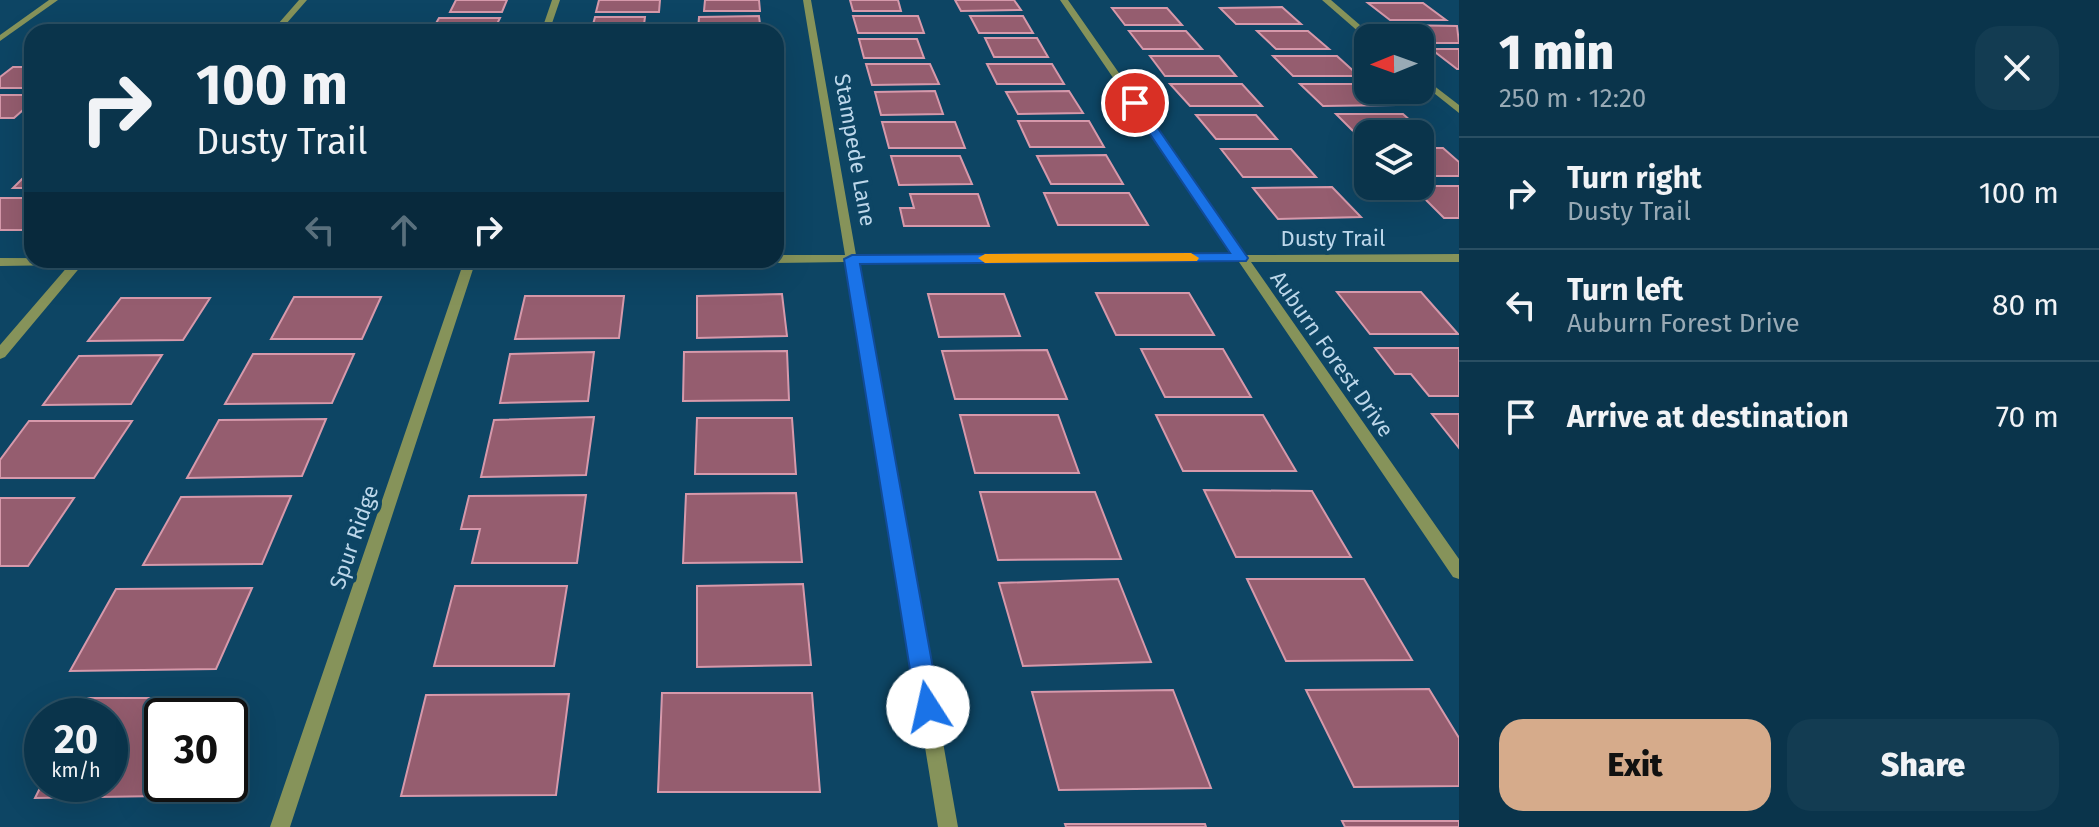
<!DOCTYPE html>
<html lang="en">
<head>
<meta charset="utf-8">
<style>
	body { margin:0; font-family:"Fira Sans",sans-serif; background:#133c52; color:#f1f3f6; height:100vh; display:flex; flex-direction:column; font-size:30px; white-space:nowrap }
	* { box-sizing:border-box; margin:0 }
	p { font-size:26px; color:#99aab5 }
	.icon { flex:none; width:44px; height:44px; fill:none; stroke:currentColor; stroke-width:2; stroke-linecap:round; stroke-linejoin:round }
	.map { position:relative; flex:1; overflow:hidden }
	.sheet { display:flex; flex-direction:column; background:#0a344b; width:640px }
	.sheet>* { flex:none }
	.guide { position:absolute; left:24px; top:24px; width:760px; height:244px; border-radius:24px; box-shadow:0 8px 32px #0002,0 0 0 2px #2a4f63; background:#0a344b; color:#f1f3f6; overflow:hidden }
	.needle { width:52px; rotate:269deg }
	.controls { position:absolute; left:1354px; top:24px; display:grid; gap:16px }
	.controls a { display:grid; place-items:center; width:80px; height:80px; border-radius:16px; background:#0a344b; box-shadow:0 8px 32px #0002,0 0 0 2px #2a4f63; font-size:40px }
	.speed { position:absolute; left:24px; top:698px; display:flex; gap:16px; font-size:40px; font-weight:700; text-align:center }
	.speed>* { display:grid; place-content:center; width:104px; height:104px; border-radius:50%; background:#0a344b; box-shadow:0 8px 32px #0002,0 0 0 2px #2a4f63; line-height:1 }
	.speed small { font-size:20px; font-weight:400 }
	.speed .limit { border:4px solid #111; border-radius:12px; background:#fff; color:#111 }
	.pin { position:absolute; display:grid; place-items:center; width:68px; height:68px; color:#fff; margin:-34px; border:4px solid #fff; border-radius:50%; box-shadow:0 2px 8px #0007 }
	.me { position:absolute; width:88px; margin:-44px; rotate:350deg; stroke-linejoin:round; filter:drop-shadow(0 0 6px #0008) }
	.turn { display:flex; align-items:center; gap:28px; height:168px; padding:0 40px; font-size:36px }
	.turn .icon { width:104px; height:104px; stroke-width:2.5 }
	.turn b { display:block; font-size:56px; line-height:68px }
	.lanes { display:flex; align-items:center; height:76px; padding:0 40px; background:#0003; justify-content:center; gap:40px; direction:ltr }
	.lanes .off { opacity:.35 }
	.round { display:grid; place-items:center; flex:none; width:84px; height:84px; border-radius:24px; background:#133c52 }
	.headline { display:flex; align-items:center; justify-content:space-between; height:136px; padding:0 40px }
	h1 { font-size:48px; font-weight:800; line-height:60px }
	.button { display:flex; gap:16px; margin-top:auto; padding:16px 40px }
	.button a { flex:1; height:92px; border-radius:24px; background:#d6ab8b; color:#111; font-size:32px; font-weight:800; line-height:92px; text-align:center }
	.button a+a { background:#133c52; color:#f1f3f6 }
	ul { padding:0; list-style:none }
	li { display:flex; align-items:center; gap:24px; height:112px; padding:0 40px; border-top:2px solid #2a4f63 }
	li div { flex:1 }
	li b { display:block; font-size:30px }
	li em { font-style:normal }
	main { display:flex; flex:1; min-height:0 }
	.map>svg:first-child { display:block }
	.building { fill:#955d6f; stroke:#d699ab; stroke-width:2 }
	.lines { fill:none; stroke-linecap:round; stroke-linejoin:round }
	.minor { fill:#86935a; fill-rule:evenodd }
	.route { fill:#1a73e8; stroke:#114b97; stroke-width:2 }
	.slow { fill:#f59e0b }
	.labels { text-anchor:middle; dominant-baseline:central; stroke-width:8; stroke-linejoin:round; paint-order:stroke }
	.street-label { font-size:22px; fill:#bdd7ea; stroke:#0d4564 }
</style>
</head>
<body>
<main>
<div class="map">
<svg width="1459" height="827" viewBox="0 0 1459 827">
	<rect width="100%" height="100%" fill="#0d4564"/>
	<g class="building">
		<polygon points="456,0 507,0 502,12 450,12"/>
		<polygon points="599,0 660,0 659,12 596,12"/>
		<polygon points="705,0 759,0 760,11 704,11"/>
		<polygon points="850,0 898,0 901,11 853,11"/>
		<polygon points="955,0 1014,0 1021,10 961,11"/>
		<polygon points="1368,3 1423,3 1446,20 1390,20"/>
		<polygon points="1282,7 1301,24 1236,24 1220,8"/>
		<polygon points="1112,8 1167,8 1182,25 1125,25"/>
		<polygon points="759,16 761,32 698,32 699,17"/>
		<polygon points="853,16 918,16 924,33 858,33"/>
		<polygon points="970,16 1023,16 1033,33 979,33"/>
		<polygon points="595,17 645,17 643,32 591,32"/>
		<polygon points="439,18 500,18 493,32 431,32"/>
		<polygon points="1396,25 1457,26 1459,43 1425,43"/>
		<polygon points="1129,31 1186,31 1202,49 1143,49"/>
		<polygon points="1257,31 1308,31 1329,49 1276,49"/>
		<polygon points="985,38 1037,38 1048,57 994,57"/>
		<polygon points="859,39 917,39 924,58 864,58"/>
		<polygon points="1431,49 1459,49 1459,69 1457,69"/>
		<polygon points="1150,56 1219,56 1236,76 1165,76"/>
		<polygon points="1273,56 1337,56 1359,76 1293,76"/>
		<polygon points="866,64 930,64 939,84 872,85"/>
		<polygon points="987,64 1052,64 1064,84 997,84"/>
		<polygon points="13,67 32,67 32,88 0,88 0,77"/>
		<polygon points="1170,84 1242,84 1262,106 1190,106"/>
		<polygon points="1300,84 1368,84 1368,90 1376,90 1394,105 1323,106"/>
		<polygon points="935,91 943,114 881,115 875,92"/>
		<polygon points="1069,91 1083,113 1018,114 1006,92"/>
		<polygon points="0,95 32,95 32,102 14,118 0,118"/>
		<polygon points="1336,114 1403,114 1431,139 1420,139 1420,134 1368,134 1368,139 1361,139"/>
		<polygon points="1196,115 1256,115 1277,139 1216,139"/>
		<polygon points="1018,121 1089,121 1104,147 1030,147"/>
		<polygon points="882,122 955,122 965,148 889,148"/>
		<polygon points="1420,148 1443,148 1459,162 1459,176 1420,176"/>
		<polygon points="1221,149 1291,149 1316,177 1243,177"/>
		<polygon points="1106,155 1123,184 1051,184 1037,156"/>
		<polygon points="891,156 960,156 972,184 899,185"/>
		<polygon points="32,169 32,188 13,188"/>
		<polygon points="1412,186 1459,186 1459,218 1444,218"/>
		<polygon points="1332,187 1361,217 1278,219 1253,188"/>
		<polygon points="1044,193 1129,193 1148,225 1058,225"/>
		<polygon points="910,194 978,194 989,226 904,226 900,208 914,208"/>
		<rect x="0" y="198" width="32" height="32"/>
		<polygon points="1337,292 1421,292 1458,334 1370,334"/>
		<polygon points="1096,293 1189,293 1214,335 1116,335"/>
		<polygon points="782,294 787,336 697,338 697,296"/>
		<polygon points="928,294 1004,294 1020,336 939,337"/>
		<polygon points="525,296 624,296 619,338 515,339"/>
		<polygon points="294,297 381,297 362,339 271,339"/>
		<polygon points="121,298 210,298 183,340 88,341"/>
		<polygon points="1375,348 1459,348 1459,396 1429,396 1411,374 1395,374"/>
		<polygon points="1141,349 1223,349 1251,397 1165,397"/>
		<polygon points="1047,350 1067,399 955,399 942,351"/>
		<polygon points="787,351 789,400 683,401 684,352"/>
		<polygon points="594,352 588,401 500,403 510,354"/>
		<polygon points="253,354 354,354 332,403 225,404"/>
		<polygon points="162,355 131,404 43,405 79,356"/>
		<polygon points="1432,414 1459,414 1459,448"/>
		<polygon points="960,415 1058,415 1079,473 975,473"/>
		<polygon points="1156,415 1263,415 1296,471 1183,471"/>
		<polygon points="594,417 586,475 481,477 494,420"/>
		<polygon points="697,418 792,418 796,474 695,474"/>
		<polygon points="326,419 302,476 187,478 219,420"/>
		<polygon points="29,421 132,421 94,478 0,478 0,460"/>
		<polygon points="1204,490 1312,491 1351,557 1236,557"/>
		<polygon points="980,492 1095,492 1121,559 998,560"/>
		<polygon points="796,493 802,562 683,563 686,494"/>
		<polygon points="586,495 577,563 472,563 480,529 461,529 469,496"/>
		<polygon points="291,496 262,564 143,565 181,497"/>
		<polygon points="0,498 74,498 28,566 0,566"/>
		<polygon points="1118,579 1151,662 1023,666 999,583"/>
		<polygon points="1247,579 1364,579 1412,660 1286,661"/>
		<polygon points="803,584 811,665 697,667 697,586"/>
		<polygon points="455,586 567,586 554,666 434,666"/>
		<polygon points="252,588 216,669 70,671 116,589"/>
		<polygon points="1429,689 1459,738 1459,786 1354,787 1306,690"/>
		<polygon points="1173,690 1211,788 1059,790 1032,692"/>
		<polygon points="662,693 812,693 820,792 658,792"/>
		<polygon points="569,694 556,795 401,796 426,695"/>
		<polygon points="88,698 205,698 197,716 162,716 162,784 167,784 161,796 35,798 42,784 110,784 110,716 78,716"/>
		<polygon points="1342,821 1459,821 1459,827 1345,827"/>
		<polygon points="1065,824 1205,824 1206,827 1066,827"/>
	</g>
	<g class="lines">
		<g class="minor">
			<polygon points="49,0 58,0 0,41 0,35"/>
			<polygon points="299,0 307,0 279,32 271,32"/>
			<polygon points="552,0 560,0 549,32 541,32"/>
			<polygon points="803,0 811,0 856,255 1234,255 1060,0 1068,0 1246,255 1459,254 1459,262 1251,262 1459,559 1459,579 1453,577 1239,262 858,262 958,827 938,827 846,262 776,263 771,260 776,260 776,255 845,255"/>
			<polygon points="1322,0 1331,0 1375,38 1368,40"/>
			<polygon points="1420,75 1459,105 1459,113 1420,82"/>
			<polygon points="0,258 476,260 290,827 270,827 463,264 82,265 5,357 0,359 0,345 69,265 0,266"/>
		</g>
	</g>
	<polygon class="route" points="1131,101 1139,101 1248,258 1246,261 860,264 940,707 937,716 928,719 919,716 916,707 844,259 852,255 1230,253 1129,103"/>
	<polygon class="slow" points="1191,253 1199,258 1197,261 985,263 978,258 985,254"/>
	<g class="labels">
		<g class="street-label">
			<text transform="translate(855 150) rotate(80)">Stampede Lane</text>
			<text x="1333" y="238">Dusty Trail</text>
			<text transform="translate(1332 354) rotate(55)">Auburn Forest Drive</text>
			<text transform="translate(354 537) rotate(-71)">Spur Ridge</text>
		</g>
	</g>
</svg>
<div class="controls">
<a><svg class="needle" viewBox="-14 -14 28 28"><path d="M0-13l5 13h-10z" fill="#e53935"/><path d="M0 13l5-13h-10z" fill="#99aab5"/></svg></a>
<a><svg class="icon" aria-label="layers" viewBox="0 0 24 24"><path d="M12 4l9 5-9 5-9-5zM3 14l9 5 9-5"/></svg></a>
</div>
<div class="speed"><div>20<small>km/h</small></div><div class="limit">30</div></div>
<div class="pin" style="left:1135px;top:103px;background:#d93025"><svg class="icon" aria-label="arrive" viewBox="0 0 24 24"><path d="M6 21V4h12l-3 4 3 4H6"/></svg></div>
<svg class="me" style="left:928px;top:707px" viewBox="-20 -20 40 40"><circle r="19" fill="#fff"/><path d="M0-13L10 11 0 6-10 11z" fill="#1a73e8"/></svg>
<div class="guide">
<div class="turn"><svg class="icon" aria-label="right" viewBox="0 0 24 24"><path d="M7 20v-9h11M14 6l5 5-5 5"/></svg><div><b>100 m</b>Dusty Trail</div></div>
<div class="lanes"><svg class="icon off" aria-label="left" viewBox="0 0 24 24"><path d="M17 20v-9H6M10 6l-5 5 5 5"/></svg><svg class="icon off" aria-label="ahead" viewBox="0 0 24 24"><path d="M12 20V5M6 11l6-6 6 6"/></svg><svg class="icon" aria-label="right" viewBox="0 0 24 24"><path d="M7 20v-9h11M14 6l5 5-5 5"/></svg></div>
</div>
</div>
<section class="sheet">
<div class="headline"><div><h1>1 min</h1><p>250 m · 12:20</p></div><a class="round"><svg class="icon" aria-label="close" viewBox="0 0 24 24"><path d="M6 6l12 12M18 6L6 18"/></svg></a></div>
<ul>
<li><svg class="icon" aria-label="right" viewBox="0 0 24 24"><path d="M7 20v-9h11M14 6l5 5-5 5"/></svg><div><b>Turn right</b><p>Dusty Trail</p></div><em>100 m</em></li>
<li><svg class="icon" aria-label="left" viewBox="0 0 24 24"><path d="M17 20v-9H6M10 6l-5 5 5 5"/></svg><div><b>Turn left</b><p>Auburn Forest Drive</p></div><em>80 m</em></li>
<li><svg class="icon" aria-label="arrive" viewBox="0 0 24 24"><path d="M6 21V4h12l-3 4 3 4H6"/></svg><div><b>Arrive at destination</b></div><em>70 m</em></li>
</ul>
<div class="button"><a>Exit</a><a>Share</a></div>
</section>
</main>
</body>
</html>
